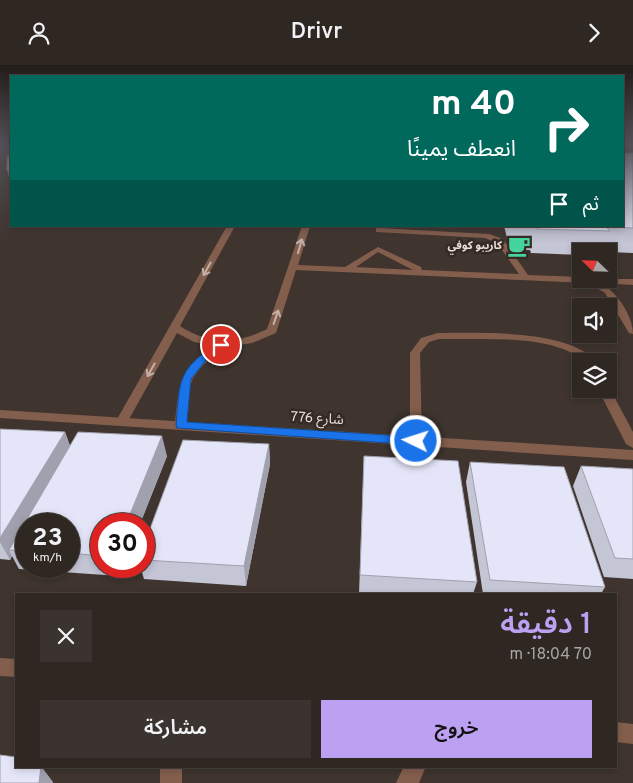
<!DOCTYPE html>
<html lang="ar">
<head>
<meta charset="utf-8">
<style>
	body { margin:0; font-family:Overpass,"Noto Sans Arabic",sans-serif; background:#3b332f; color:#f1f3f6; direction:rtl; height:100vh; display:flex; flex-direction:column; font-size:19px; white-space:nowrap }
	* { box-sizing:border-box; margin:0 }
	p { font-size:16px; color:#a7a5a5 }
	.icon { flex:none; width:28px; height:28px; fill:none; stroke:currentColor; stroke-width:2; stroke-linecap:round; stroke-linejoin:round }
	.map { position:relative; flex:1; overflow:hidden; direction:ltr }
	.side { position:absolute; left:15px; top:528px; width:602px; height:175px; display:flex; flex-direction:column; background:#2f2722; border-radius:0px; box-shadow:0 2px 8px #0003,0 0 0 1px #4a4440; direction:rtl }
	.side>* { flex:none }
	.top-card { position:absolute; left:10px; top:10px; width:614px; height:152px; border-radius:0px; box-shadow:0 2px 8px #0003,0 0 0 1px #4a4440; direction:rtl; background:#00695c; color:#fff; overflow:hidden }
	.needle { width:32px; rotate:293deg }
	.fabs { position:absolute; left:572px; top:178px; display:grid; gap:10px }
	.fabs a { display:grid; place-items:center; width:45px; height:45px; border-radius:0px; background:#2f2722; box-shadow:0 2px 8px #0003,0 0 0 1px #4a4440; font-size:25px }
	.speed { position:absolute; left:15px; top:448px; display:flex; gap:10px; font-size:25px; font-weight:700; text-align:center }
	.speed>* { display:grid; place-content:center; width:65px; height:65px; border-radius:50%; background:#2f2722; box-shadow:0 2px 8px #0003,0 0 0 1px #4a4440; line-height:1 }
	.speed small { font-size:12px; font-weight:400 }
	.speed .limit { border:8px solid #d22; background:#fff; color:#111 }
	.pin { position:absolute; display:grid; place-items:center; width:42px; height:42px; color:#fff; margin:-21px; border:2px solid #fff; border-radius:50%; box-shadow:0 1px 5px #0007 }
	.me { position:absolute; width:55px; margin:-28px; rotate:274deg; stroke-linejoin:round; filter:drop-shadow(0 0 4px #0008) }
	.turn { display:flex; align-items:center; gap:18px; height:105px; padding:0 25px; font-size:22px }
	.turn .icon { width:65px; height:65px; stroke-width:2.5 }
	.turn b { display:block; font-size:35px; line-height:42px }
	.then { display:flex; align-items:center; height:48px; padding:0 25px; background:#0003; gap:10px; font-size:19px }
	.round { display:grid; place-items:center; flex:none; width:52px; height:52px; border-radius:0px; background:#3b332f }
	.summary { display:flex; align-items:center; justify-content:space-between; height:85px; padding:0 25px }
	h1 { font-size:30px; font-weight:600; line-height:38px; color:#bca0f2 }
	.button { display:flex; gap:10px; margin-top:auto; padding:10px 25px }
	.button a { flex:1; height:58px; border-radius:0px; background:#bca0f2; color:#111; font-size:20px; font-weight:600; line-height:58px; text-align:center }
	.button a+a { background:#3b332f; color:#f1f3f6 }
	header { display:flex; justify-content:space-between; align-items:center; height:65px; padding:0 25px; background:#2f2722; font-size:22px; font-weight:600 }
	.map>svg:first-child { display:block }
	.lines { fill:none; stroke-linecap:round; stroke-linejoin:round }
	.lane { fill:#845e4d; fill-rule:evenodd }
	.street { fill:#845e4d; fill-rule:evenodd }
	.wall { fill:#c4c5d5; fill-rule:evenodd }
	.shaded-wall { fill:#a0a0ae }
	.building { fill:#e4e5f8; stroke:#a0a0ae }
	.oneway { stroke:#c3b1a9 }
	.route { fill:#1a73e8; stroke:#114b97 }
	.labels { text-anchor:middle; dominant-baseline:central; stroke-width:5; stroke-linejoin:round; paint-order:stroke }
	.far-poi-label { font-size:11px; font-weight:bold; fill:#e5deda; stroke:#352a24; text-anchor:end }
	.street-label { font-size:14px; fill:#e5deda; stroke:#352a24 }
</style>
</head>
<body>
<header><svg class="icon" aria-label="forward" viewBox="0 0 24 24"><path d="M9 5l7 7-7 7"/></svg>Drivr<svg class="icon" aria-label="person" viewBox="0 0 24 24"><circle cx="12" cy="8" r="4"/><path d="M4 21q1-7 8-7t8 7"/></svg></header>
<div class="map">
<svg width="633" height="718" viewBox="0 0 633 718">
	<rect width="100%" height="100%" fill="#3f342e"/>
	<g class="lines">
		<g class="lane">
			<polygon points="622,78 633,78 633,82 622,81"/>
			<path d="M227,161H235L180,261C208,280 238,279 267,264L302,161H310L298,200L345,202L378,182L421,202L422,205L519,209L497,178L485,173L376,167V163H379L489,169L503,174L528,210L581,212V214H633V220L602,218C617,228 633,251 633,269L629,268L605,228L588,218L296,205L276,268L252,278L225,282L203,300L193,313L190,322L185,363L181,364L175,360C178,322 180,304 213,281L194,277L177,268L128,356L126,359H118L116,356ZM378,187L413,205L356,202Z"/>
			<path d="M438,268C477,268 569,264 595,296H584C552,268 480,275 439,274L429,277L420,288L422,376L416,380L410,376V288L421,273Z"/>
			<polygon points="609,322 633,367 633,383 626,379 598,324"/>
		</g>
		<g class="street">
			<polygon points="0,345 633,385 633,395 0,353"/>
			<polygon points="0,593 16,594 16,612 0,611"/>
			<polygon points="616,657 633,659 633,679 616,677"/>
			<rect x="160" y="701" width="22" height="17"/>
			<polygon points="404,701 426,701 419,718 396,718"/>
		</g>
	</g>
	<g class="wall">
		<polygon points="633,88 633,188 609,187 609,186 581,186 581,190 531,188 530,185 510,184 504,161 622,161"/>
		<path d="M0,364L65,367L70,381L167,391L140,459H101V501H123L119,511L19,504L12,491L10,495L0,494ZM26,459H69V501H26Z"/>
		<polygon points="269,379 270,399 246,521 144,514 140,501 144,501 144,480"/>
		<polygon points="364,391 477,517 473,529 359,529"/>
		<polygon points="470,397 605,522 601,529 483,529 466,417"/>
		<polygon points="581,401 633,404 633,514 604,512 573,421"/>
	</g>
	<g class="shaded-wall">
		<polygon points="7,105 11,105 11,119"/>
		<polygon points="65,367 72,387 9,485 12,491 10,495 0,477 0,473"/>
		<polygon points="162,371 167,391 140,459 126,459"/>
		<polygon points="269,379 270,399 246,521 244,501"/>
		<polygon points="116,501 123,501 119,511"/>
		<polygon points="41,701 53,717 53,718 39,718"/>
	</g>
	<g class="building">
		<polygon points="622,88 633,88 633,163 606,162 610,166 537,164 536,161 622,161"/>
		<polygon points="11,90 11,105 7,105 7,91"/>
		<polygon points="0,364 65,367 0,473"/>
		<polygon points="78,367 162,371 126,459 101,459 101,491 69,488 69,459 26,459 26,486 9,485"/>
		<polygon points="183,375 269,379 244,501 144,495 144,480"/>
		<polygon points="364,391 458,396 477,517 360,510"/>
		<polygon points="470,397 564,402 605,522 490,515"/>
		<polygon points="581,401 633,404 633,494 615,493"/>
		<polygon points="0,690 16,692 16,701 41,701 39,718 0,718"/>
	</g>
	<defs><path id="oneway-shaft" d="M-6 0H5M1.5-3L5.5 0L1.5 3" fill="none" stroke-width="1.6" stroke-linecap="round" stroke-linejoin="round" transform="scale(1.25)"/></defs>
	<g class="oneway">
		<use href="#oneway-shaft" transform="translate(300 181) rotate(-74)"/>
		<use href="#oneway-shaft" transform="translate(207 204) rotate(119)"/>
		<use href="#oneway-shaft" transform="translate(276 252) rotate(-71)"/>
		<use href="#oneway-shaft" transform="translate(151 305) rotate(119)"/>
	</g>
	<linearGradient id="sky" x2="0" y2="1"><stop stop-color="#231d19"/><stop offset="0.44" stop-color="#525057"/><stop offset="1" stop-color="#525057" stop-opacity="0"/></linearGradient>
	<rect width="633" height="178" fill="url(#sky)"/>
	<path class="route" d="M218,278L226,280L207,294L191,314L187,357L416,372L422,376L416,380L177,363L176,360C180,315 177,305 218,278Z"/>
	<defs>
		<symbol id="cafe-bare" viewBox="-9 -9 18 18"><path d="M-5.5-4.5H6V0H3Q3 3.5 0 3.5H-2.5Q-5.5 3.5-5.5 0ZM3-3.2v2h1.7v-2ZM-6 4.5H4V6H-6Z" fill="#46d49e" stroke="#352a24" stroke-width="2.5" paint-order="stroke"/></symbol>
	</defs>
	<g fill-rule="evenodd">
		<use href="#cafe-bare" x="503" y="165" width="32" height="32"/>
	</g>
	<g class="labels">
		<g class="far-poi-label">
			<text x="502" y="181">كاريبو كوفي</text>
		</g>
		<g class="street-label">
			<text transform="translate(317 354) rotate(4)">شارع 776</text>
		</g>
	</g>
</svg>
<div class="fabs">
<a><svg class="needle" viewBox="-14 -14 28 28"><path d="M0-13l5 13h-10z" fill="#e53935"/><path d="M0 13l5-13h-10z" fill="#a7a5a5"/></svg></a>
<a><svg class="icon" aria-label="sound" viewBox="0 0 24 24"><path d="M4 9h4l5-4v14l-5-4H4zM17 9q2 3 0 6"/></svg></a>
<a><svg class="icon" aria-label="layers" viewBox="0 0 24 24"><path d="M12 4l9 5-9 5-9-5zM3 14l9 5 9-5"/></svg></a>
</div>
<div class="speed"><div>23<small>km/h</small></div><div class="limit">30</div></div>
<div class="pin" style="left:221px;top:280px;background:#d93025"><svg class="icon" aria-label="arrive" viewBox="0 0 24 24"><path d="M6 21V4h12l-3 4 3 4H6"/></svg></div>
<svg class="me" style="left:416px;top:376px" viewBox="-20 -20 40 40"><circle r="17" fill="#1a73e8" stroke="#fff" stroke-width="3"/><path d="M0-11L8 9 0 5-8 9z" fill="#fff"/></svg>
<div class="top-card">
<div class="turn"><svg class="icon" aria-label="right" viewBox="0 0 24 24"><path d="M7 20v-9h11M14 6l5 5-5 5"/></svg><div><b>40 m</b>انعطف يمينًا</div></div>
<div class="then">ثم<svg class="icon" aria-label="arrive" viewBox="0 0 24 24"><path d="M6 21V4h12l-3 4 3 4H6"/></svg></div>
</div>
<section class="side">
<div class="summary"><div><h1>1 دقيقة</h1><p>70 m · 18:04</p></div><a class="round"><svg class="icon" aria-label="close" viewBox="0 0 24 24"><path d="M6 6l12 12M18 6L6 18"/></svg></a></div>
<div class="button"><a>خروج</a><a>مشاركة</a></div>
</section>
</div>
</body>
</html>
